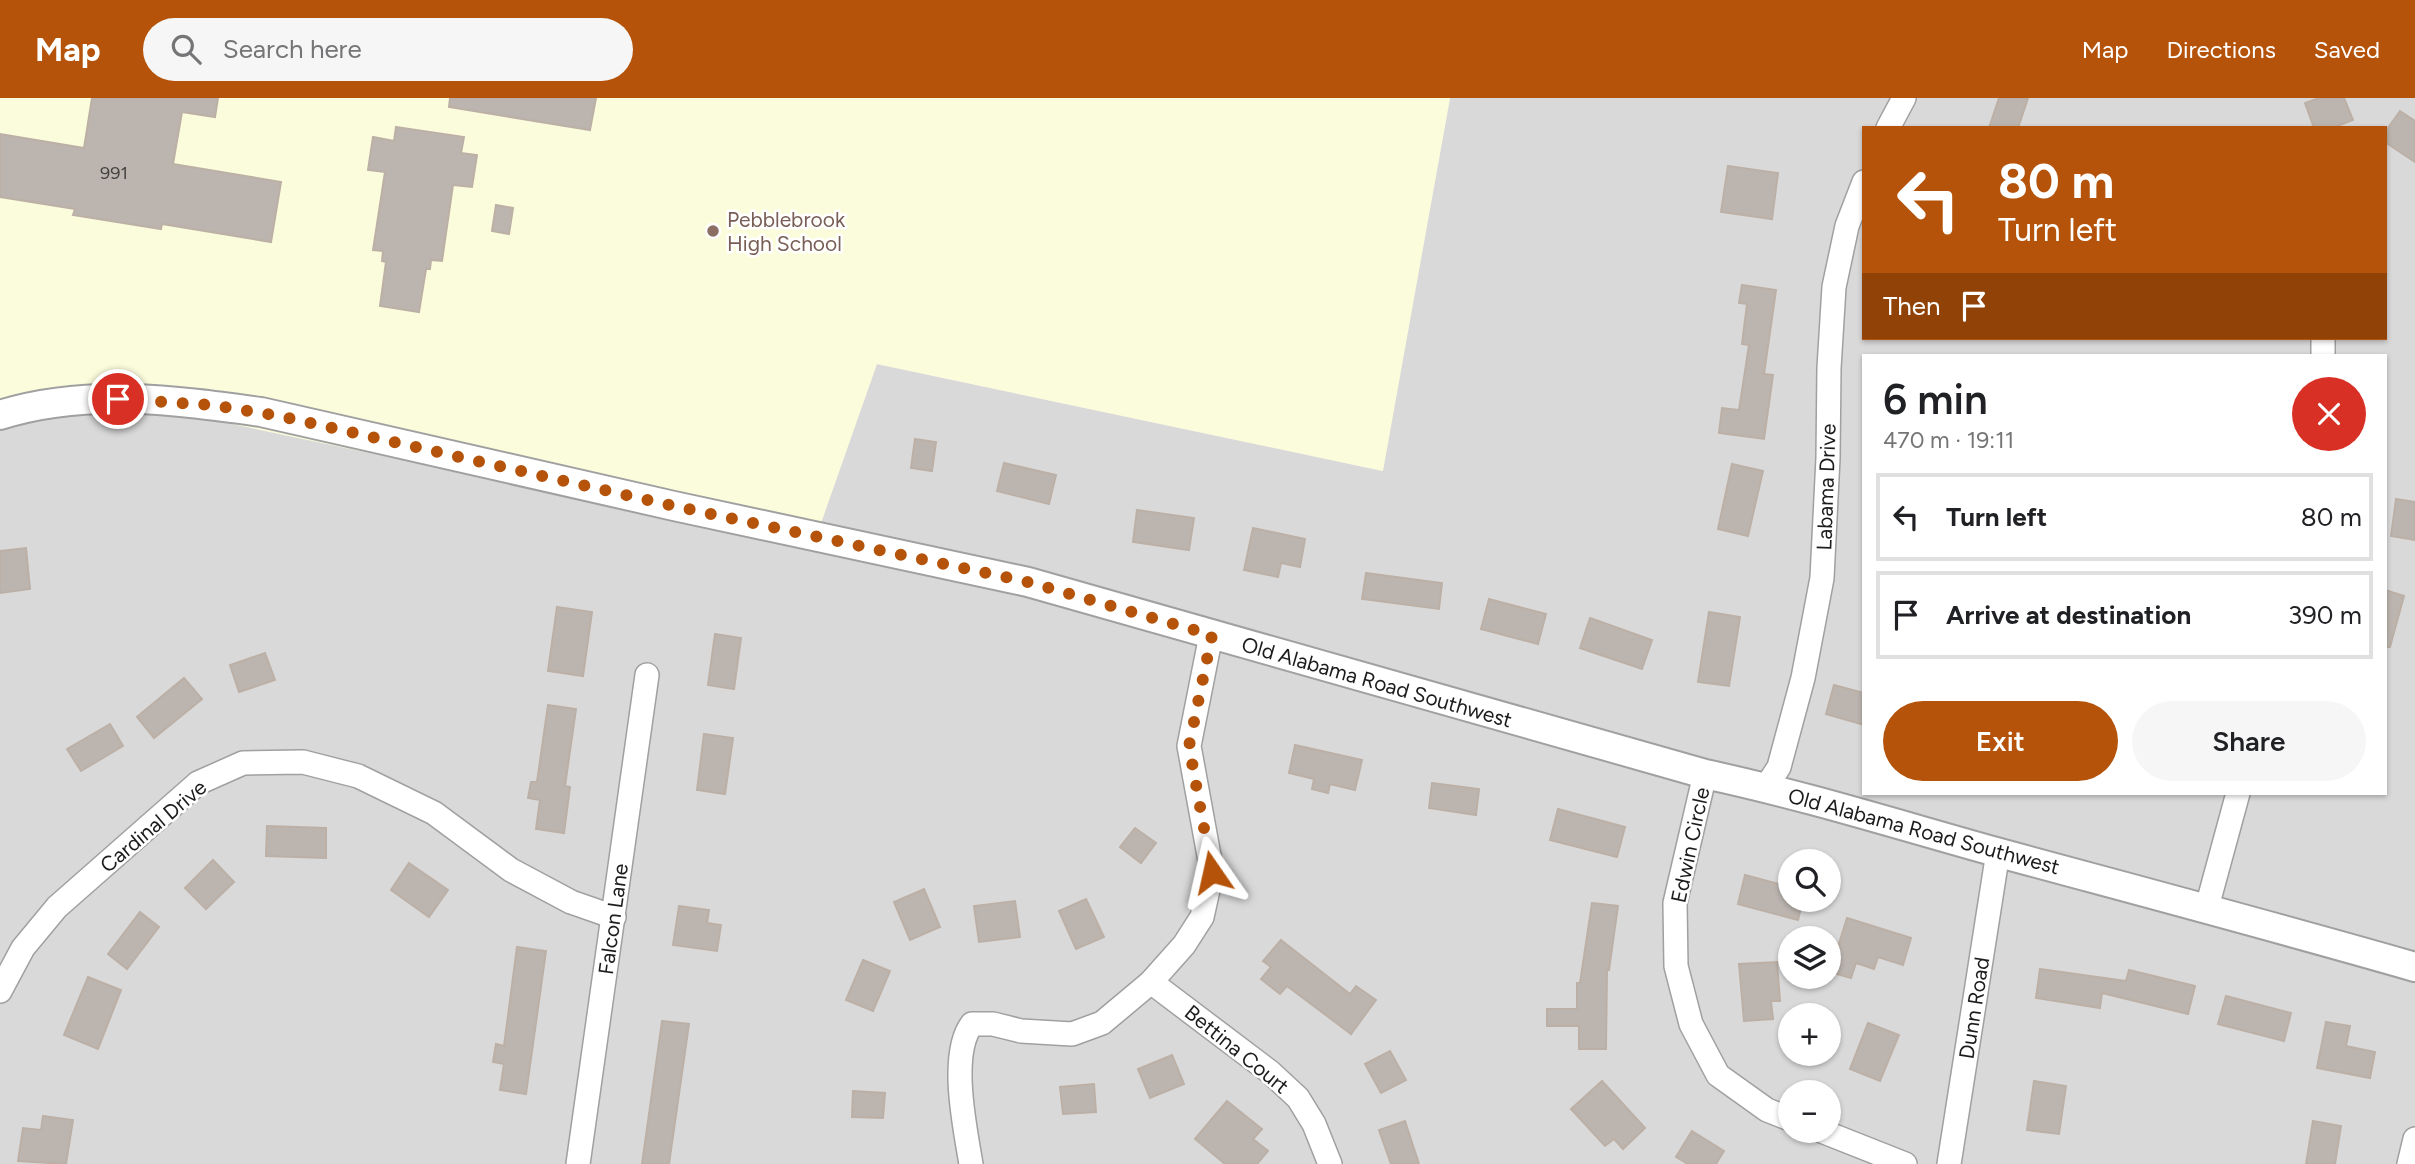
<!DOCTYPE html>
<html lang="en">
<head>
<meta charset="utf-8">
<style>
	body { margin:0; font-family:Figtree,sans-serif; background:#f6f6f6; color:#202124; height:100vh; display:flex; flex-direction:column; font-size:26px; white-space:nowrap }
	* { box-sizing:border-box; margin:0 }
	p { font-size:23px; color:#757577 }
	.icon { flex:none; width:38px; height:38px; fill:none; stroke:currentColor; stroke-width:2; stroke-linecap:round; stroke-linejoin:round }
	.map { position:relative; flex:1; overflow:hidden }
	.panel { position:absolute; left:1862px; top:256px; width:525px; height:441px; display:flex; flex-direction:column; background:#fff; border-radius:0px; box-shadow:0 2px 5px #0004 }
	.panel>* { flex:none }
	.banner { position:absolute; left:1862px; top:28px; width:525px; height:214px; border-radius:0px; box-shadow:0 2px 5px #0004; background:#b45309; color:#fff; overflow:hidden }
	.buttons { position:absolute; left:1778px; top:751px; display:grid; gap:14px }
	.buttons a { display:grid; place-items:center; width:63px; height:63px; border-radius:50%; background:#fff; box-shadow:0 2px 5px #0004; font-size:35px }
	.pin { position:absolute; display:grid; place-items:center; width:60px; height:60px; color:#fff; margin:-30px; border:4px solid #fff; border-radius:50%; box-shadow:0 2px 7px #0007 }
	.me { position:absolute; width:77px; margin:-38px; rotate:349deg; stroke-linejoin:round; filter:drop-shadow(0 0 5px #0008) }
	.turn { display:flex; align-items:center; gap:24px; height:147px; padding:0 21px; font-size:32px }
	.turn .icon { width:91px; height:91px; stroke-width:2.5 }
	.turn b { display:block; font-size:49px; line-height:60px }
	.then { display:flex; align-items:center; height:66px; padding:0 21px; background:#0003; gap:14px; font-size:26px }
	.round { display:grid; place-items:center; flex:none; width:74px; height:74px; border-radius:37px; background:#f6f6f6 }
	.overview { display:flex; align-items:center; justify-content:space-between; height:119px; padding:0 21px }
	h1 { font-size:42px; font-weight:600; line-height:52px }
	.primary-button { display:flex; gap:14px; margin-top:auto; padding:14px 21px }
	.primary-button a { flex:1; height:80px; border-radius:42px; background:#b45309; color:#fff; font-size:28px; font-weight:600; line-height:80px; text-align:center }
	.primary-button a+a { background:#f6f6f6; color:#202124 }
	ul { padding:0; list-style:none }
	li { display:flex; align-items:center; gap:21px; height:88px; margin:0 14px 10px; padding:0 7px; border:4px solid #e0e0e0; border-radius:0px }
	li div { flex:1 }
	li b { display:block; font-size:26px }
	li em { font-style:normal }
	header { display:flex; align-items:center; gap:42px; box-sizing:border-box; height:98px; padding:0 35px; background:#b45309; color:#fff }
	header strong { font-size:33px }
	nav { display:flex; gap:38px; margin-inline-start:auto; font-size:24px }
	.search { width:490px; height:63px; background:#f6f6f6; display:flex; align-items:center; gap:18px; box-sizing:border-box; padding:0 24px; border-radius:38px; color:#757577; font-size:26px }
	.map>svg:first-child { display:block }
	.residential { fill:#dad9d9; fill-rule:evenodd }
	.education { fill:#fbfcdc }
	.building { fill:#bcb5af; stroke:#bcb0a6; stroke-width:2 }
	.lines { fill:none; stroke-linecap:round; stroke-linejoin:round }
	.minor-casing { stroke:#a0a0a0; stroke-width:26 }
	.tertiary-casing { stroke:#a0a0a0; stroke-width:32 }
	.minor { stroke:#fff; stroke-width:23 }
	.tertiary { stroke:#fff; stroke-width:28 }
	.route { stroke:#b45309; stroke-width:12; stroke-dasharray:0 21.6 }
	.education-dot { fill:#8d6e63; stroke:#fff; stroke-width:2.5 }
	.labels { text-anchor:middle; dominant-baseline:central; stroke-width:5; stroke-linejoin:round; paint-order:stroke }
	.number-label { font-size:18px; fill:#444241 }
	.education-label { font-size:21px; fill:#785e54; stroke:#fff; text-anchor:start }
	.street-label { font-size:21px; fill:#1c1c1c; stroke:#fff }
</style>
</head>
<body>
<header>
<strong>Map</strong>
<div class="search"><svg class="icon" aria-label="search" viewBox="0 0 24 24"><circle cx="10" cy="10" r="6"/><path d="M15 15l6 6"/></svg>Search here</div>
<nav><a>Map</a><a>Directions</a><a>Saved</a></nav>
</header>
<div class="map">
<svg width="2415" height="1066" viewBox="0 0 2415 1066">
	<rect width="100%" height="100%" fill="#ece9e2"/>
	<path class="residential" d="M1450,0H2415V1066H0V326L122,303L876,266L1382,373ZM1864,30H2385V240H1864ZM1864,257H2385V695H1864ZM1790,763H1829V802H1790ZM1790,840H1829V878H1790ZM1790,917H1829V956H1790ZM1790,994H1829V1032H1790Z"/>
	<polygon class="education" points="0,0 1450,0 1383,373 877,266 813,448 122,303 0,326"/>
	<g class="building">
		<polygon points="92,0 218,0 215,19 182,14 173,66 281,84 271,144 162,126 161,131 73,117 75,111 0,99 0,36 84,50"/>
		<polygon points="450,0 596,0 590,32 449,9"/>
		<polygon points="1999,0 2028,0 2018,30 1989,30"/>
		<polygon points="2319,0 2344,0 2353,22 2332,30 2314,30 2305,5"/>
		<polygon points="2400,13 2415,23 2415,64 2385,44 2385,34"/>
		<polygon points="396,29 464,39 461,55 477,57 472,89 453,87 442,163 431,162 430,171 426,171 419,214 380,208 386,164 382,163 383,153 373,152 385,74 368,72 373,39 394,43"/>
		<polygon points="1728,68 1778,75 1772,121 1721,114"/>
		<polygon points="496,107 513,110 509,136 492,133"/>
		<polygon points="1742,187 1776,192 1764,276 1773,277 1764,341 1719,335 1722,310 1739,312 1749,247 1742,246 1747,206 1739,205"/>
		<polygon points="915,341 936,344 932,373 911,370"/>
		<polygon points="1004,365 1056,377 1049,406 997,393"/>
		<polygon points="1732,366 1763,373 1748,438 1718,431"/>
		<polygon points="2396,401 2415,404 2415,442 2391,438"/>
		<polygon points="1137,412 1194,420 1189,452 1133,444"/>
		<polygon points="1253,430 1305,441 1300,469 1281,465 1278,479 1244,472"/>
		<polygon points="26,450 30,491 0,495 0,453"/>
		<polygon points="1366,475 1442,485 1439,511 1362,501"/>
		<polygon points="2385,492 2404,498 2390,549 2385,549"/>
		<polygon points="1489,501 1546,516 1538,546 1481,531"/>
		<polygon points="557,509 592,514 583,578 548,573"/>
		<polygon points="1709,514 1740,519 1729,588 1698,584"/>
		<polygon points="1590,520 1652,542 1642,571 1580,550"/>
		<polygon points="715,536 741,540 734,591 708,587"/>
		<polygon points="265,555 275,582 239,594 230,567"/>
		<polygon points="184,580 202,601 154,640 137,619"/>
		<polygon points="1834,587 1864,595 1864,627 1826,616"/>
		<polygon points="548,607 576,611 565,688 570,689 564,735 536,731 540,702 528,700 531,684 537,684"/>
		<polygon points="110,626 123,648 81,673 67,651"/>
		<polygon points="704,636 733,640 725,696 697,692"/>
		<polygon points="1295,647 1362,662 1355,692 1330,686 1328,695 1312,691 1314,681 1289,675"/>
		<polygon points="1432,685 1479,691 1476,717 1429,710"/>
		<polygon points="1558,711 1625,729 1617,759 1550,742"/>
		<polygon points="267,728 326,730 326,760 266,758"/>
		<polygon points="1135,730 1156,745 1141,765 1120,749"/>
		<polygon points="213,762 234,784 206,811 185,790"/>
		<polygon points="409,765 448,792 429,819 391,792"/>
		<polygon points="1745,777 1790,789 1790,802 1803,802 1798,822 1738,806"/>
		<polygon points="924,791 940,829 910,842 894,804"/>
		<polygon points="1086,801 1104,839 1076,851 1059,813"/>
		<polygon points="1015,803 1020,839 979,844 974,808"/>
		<polygon points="1592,805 1618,808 1609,872 1607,872 1606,951 1579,951 1579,928 1547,928 1547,911 1577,911 1577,885 1580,885"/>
		<polygon points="679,808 709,812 707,825 721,827 717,853 673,847"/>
		<polygon points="140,814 159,829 127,871 108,856"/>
		<polygon points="1847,820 1911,840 1903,867 1878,859 1874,871 1856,865 1851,880 1830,874"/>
		<polygon points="1281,842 1350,896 1356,888 1376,902 1351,936 1287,888 1280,896 1261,881 1271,869 1263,863"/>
		<polygon points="517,849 546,853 526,996 500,992 504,966 493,964 496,946 504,948"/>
		<polygon points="863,862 890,873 873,913 846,902"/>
		<polygon points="1777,864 1780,903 1771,903 1773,921 1744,923 1739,866"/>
		<polygon points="2040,871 2126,883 2129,872 2195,888 2188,916 2102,895 2100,910 2036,900"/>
		<polygon points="88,879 121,892 98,951 64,937"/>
		<polygon points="2226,898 2291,915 2284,943 2218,926"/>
		<polygon points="662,923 689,926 669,1066 642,1066"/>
		<polygon points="2326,924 2350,928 2346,948 2375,954 2370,980 2317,970"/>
		<polygon points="1868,925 1899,937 1880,983 1850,971"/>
		<polygon points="1390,953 1406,982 1381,995 1365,966"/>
		<polygon points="1172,957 1184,986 1150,1000 1138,971"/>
		<polygon points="1602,983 1645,1030 1623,1051 1614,1041 1605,1048 1571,1011"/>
		<polygon points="2034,983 2066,988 2059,1036 2027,1032"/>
		<polygon points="1094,986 1096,1014 1063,1016 1060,989"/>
		<polygon points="853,993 885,995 883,1020 852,1019"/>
		<polygon points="1227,1003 1262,1031 1253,1041 1268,1053 1257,1066 1225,1066 1195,1041"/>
		<polygon points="43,1018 73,1022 66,1066 18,1063 23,1030 41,1032"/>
		<polygon points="1405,1023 1419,1066 1391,1066 1379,1032"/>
		<polygon points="2313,1023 2341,1028 2335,1066 2306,1066"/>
		<polygon points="1692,1033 1724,1053 1716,1066 1688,1066 1676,1059"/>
	</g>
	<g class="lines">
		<defs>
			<g id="minor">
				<polyline points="1888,30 1904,0"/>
				<polyline points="2323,240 2323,257"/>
				<polyline points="1705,676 1675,805 1676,868 1691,926 1718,977 1767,1012 1790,1021"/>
				<polyline points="1766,689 1779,669 1803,580 1822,480 1828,360 1829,270 1834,189 1847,128 1864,84"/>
				<polyline points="2207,809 2238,695"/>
				<polyline points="1151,884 1270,974 1298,1000 1314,1026 1330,1066"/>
				<polyline points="0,893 23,850 57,809 198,685 243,665 303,664 358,678 434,715 511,772 571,804 614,819"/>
				<polyline points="1819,1032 1905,1066"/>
				<polyline points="578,1066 647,577"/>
				<path d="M971,1066C965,1030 949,956 972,926H993L1021,933L1072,936L1102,925L1151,884L1184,847L1202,819L1212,774L1189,648L1211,537"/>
				<polyline points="1949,1066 1998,754"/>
				<polyline points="2409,1066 2415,1041"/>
			</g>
			<path id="tertiary" d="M0,317C85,290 175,302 261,314L674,408L1028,484L1705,676C1803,697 1899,727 1996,754C2136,792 2276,829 2415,869"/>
		</defs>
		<use href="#minor" class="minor-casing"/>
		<use href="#tertiary" class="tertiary-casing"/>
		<use href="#minor" class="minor"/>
		<use href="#tertiary" class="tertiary"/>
	</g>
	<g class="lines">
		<polyline class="route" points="118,301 211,307 280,318 674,408 1028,484 1212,537 1189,648 1212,774"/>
	</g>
	<circle class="education-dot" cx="713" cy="133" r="7"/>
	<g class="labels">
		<g class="number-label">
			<text x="114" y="75">991</text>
		</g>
		<g class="education-label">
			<text x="727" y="121">Pebblebrook<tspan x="727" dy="24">High School</tspan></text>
		</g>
		<g class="street-label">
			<text transform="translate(1826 389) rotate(-88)">Labama Drive</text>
			<text transform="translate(1377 584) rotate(16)">Old Alabama Road Southwest</text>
			<text transform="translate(153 728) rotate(-40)">Cardinal Drive</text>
			<text transform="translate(1924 733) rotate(15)">Old Alabama Road Southwest</text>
			<text transform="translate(1690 747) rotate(-78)">Edwin Circle</text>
			<text transform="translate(613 821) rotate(-82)">Falcon Lane</text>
			<text transform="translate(1974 910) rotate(-81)">Dunn Road</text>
			<text transform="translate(1237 951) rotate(39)">Bettina Court</text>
		</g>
	</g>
</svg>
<div class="buttons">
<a><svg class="icon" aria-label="search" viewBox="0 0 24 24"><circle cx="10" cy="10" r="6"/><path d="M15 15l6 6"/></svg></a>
<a><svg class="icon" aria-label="layers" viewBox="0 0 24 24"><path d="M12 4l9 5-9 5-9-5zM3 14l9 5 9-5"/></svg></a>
<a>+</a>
<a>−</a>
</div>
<div class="pin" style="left:118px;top:301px;background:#d93025"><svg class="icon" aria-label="arrive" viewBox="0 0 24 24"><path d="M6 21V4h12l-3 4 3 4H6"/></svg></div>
<svg class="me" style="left:1212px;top:774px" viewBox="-20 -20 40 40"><path d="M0-17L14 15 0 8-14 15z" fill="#b45309" stroke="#fff" stroke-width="4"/></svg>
<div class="banner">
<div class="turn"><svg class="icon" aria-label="left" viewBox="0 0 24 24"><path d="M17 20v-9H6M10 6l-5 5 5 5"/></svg><div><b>80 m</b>Turn left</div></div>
<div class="then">Then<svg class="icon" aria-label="arrive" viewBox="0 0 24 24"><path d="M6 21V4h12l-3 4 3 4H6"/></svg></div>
</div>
<section class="panel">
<div class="overview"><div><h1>6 min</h1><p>470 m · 19:11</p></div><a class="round" style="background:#d93025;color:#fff"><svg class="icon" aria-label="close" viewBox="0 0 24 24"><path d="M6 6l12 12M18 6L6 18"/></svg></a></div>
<ul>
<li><svg class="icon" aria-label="left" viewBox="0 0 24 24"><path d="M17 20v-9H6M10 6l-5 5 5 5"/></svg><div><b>Turn left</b></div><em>80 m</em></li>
<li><svg class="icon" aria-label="arrive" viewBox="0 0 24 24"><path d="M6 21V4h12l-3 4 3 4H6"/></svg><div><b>Arrive at destination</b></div><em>390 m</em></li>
</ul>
<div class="primary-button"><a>Exit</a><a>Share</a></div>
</section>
</div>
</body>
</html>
